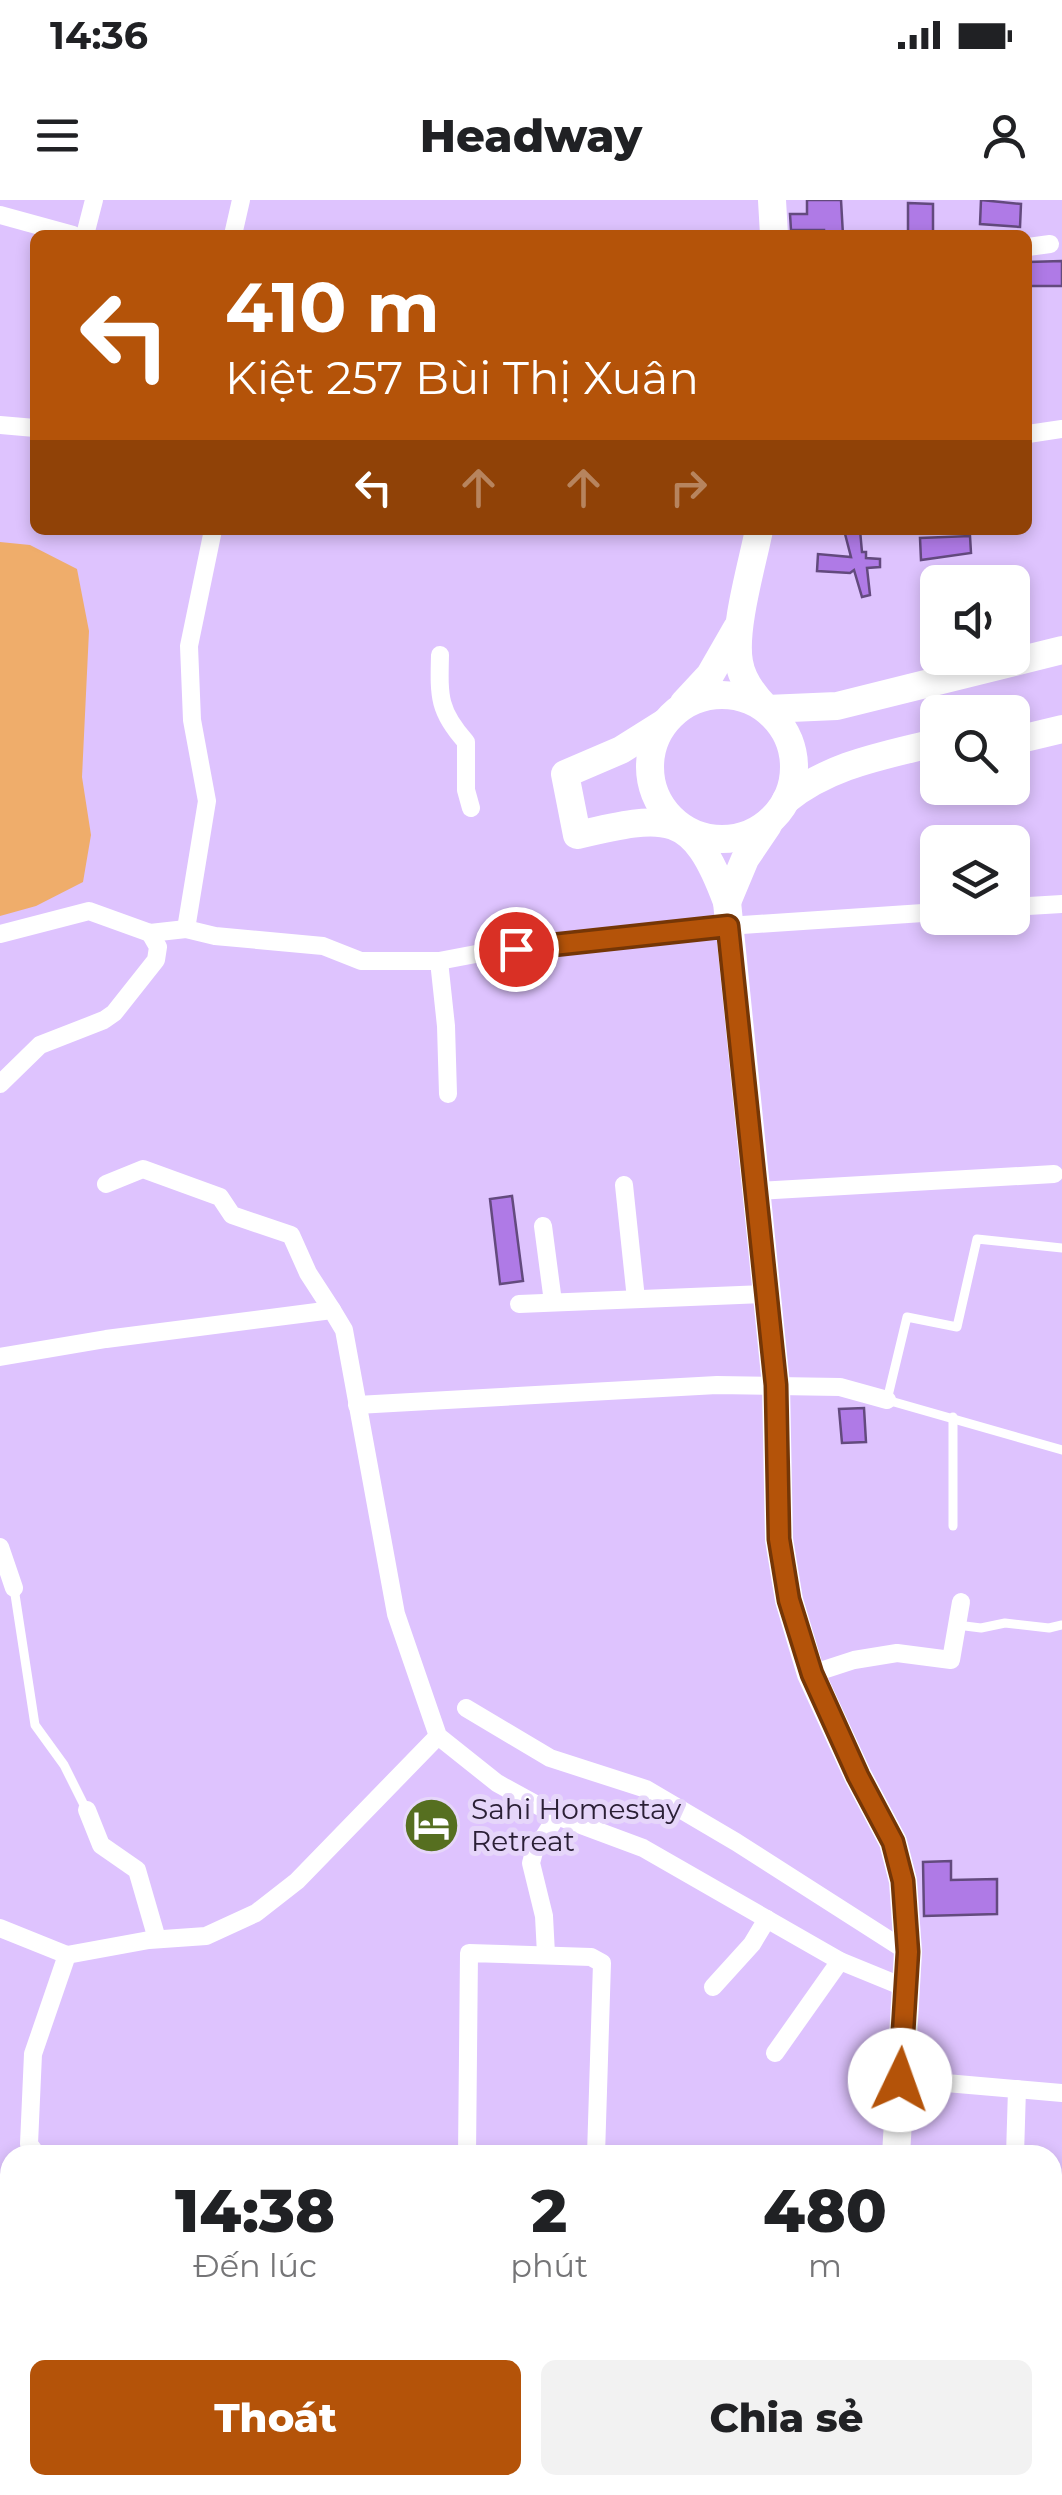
<!DOCTYPE html>
<html lang="vi">
<head>
<meta charset="utf-8">
<style>
	body { margin:0; font-family:Montserrat,sans-serif; background:#f2f2f2; color:#202124; height:100vh; display:flex; flex-direction:column; font-size:38px; white-space:nowrap }
	* { box-sizing:border-box; margin:0 }
	p { font-size:32px; color:#757577 }
	.icon { flex:none; width:55px; height:55px; fill:none; stroke:currentColor; stroke-width:2; stroke-linecap:round; stroke-linejoin:round }
	.map { position:relative; flex:1; overflow:hidden }
	.details { position:absolute; left:0px; top:1945px; width:1062px; height:350px; display:flex; flex-direction:column; background:#fff; border-radius:30px 30px 0 0; box-shadow:0 5px 15px #0003 }
	.details>* { flex:none }
	.guide { position:absolute; left:30px; top:30px; width:1002px; height:305px; border-radius:15px; box-shadow:0 5px 15px #0003; background:#b45309; color:#fff; overflow:hidden }
	.controls { position:absolute; left:920px; top:365px; display:grid; gap:20px }
	.controls a { display:grid; place-items:center; width:110px; height:110px; border-radius:15px; background:#fff; box-shadow:0 5px 15px #0003; font-size:50px }
	.pin { position:absolute; display:grid; place-items:center; width:85px; height:85px; color:#fff; margin:-42px; border:5px solid #fff; border-radius:50%; box-shadow:0 2px 10px #0007 }
	.me { position:absolute; width:110px; margin:-55px; rotate:3deg; stroke-linejoin:round; filter:drop-shadow(0 0 8px #0008) }
	.turn { display:flex; align-items:center; gap:35px; height:210px; padding:0 30px; font-size:45px }
	.turn .icon { width:130px; height:130px; stroke-width:2.5 }
	.turn b { display:block; font-size:70px; line-height:85px }
	.lanes { display:flex; align-items:center; height:95px; padding:0 30px; background:#0003; justify-content:center; gap:50px; direction:ltr }
	.lanes .off { opacity:.35 }
	.eta { display:flex; justify-content:space-evenly; align-items:center; height:170px; text-align:center }
	.eta b { font-size:60px; font-weight:800; line-height:70px }
	.cta { display:flex; gap:20px; margin-top:auto; padding:20px 30px }
	.cta a { flex:1; height:115px; border-radius:15px; background:#b45309; color:#fff; font-size:40px; font-weight:800; line-height:115px; text-align:center }
	.cta a+a { background:#f2f2f2; color:#202124 }
	.status { display:flex; justify-content:space-between; align-items:center; height:70px; padding:0 50px; background:#fff; direction:ltr }
	.status svg { height:28px; fill:currentColor }
	header { display:flex; justify-content:space-between; align-items:center; height:130px; padding:0 30px; background:#fff; font-size:45px; font-weight:800 }
	.map>svg:first-child { display:block }
	.green { fill:#efad6b }
	.building { fill:#af7ae6; stroke:#634a7e; stroke-width:2.5 }
	.lines { fill:none; stroke-linecap:round; stroke-linejoin:round }
	.lane { stroke:#fff; stroke-width:9 }
	.street { stroke:#fff; stroke-width:18 }
	.secondary { stroke:#fff; stroke-width:28 }
	.route-casing { stroke:#753606; stroke-width:25 }
	.route { stroke:#b45309; stroke-width:18 }
	.labels { text-anchor:middle; dominant-baseline:central; stroke-width:10; stroke-linejoin:round; paint-order:stroke }
	.poi-label { font-size:28px; fill:#2b2036; stroke:#e6d6fa; text-anchor:start }
</style>
</head>
<body>
<div class="status"><b>14:36</b><svg viewBox="0 0 49 12"><path d="M0 12V9h3v3zM5 12V6h3v6zM10 12V3h3v9zM15 12V0h3v12zM26 1h20v11H26zM47 4h2v5h-2z"/></svg></div>
<header><svg class="icon" aria-label="menu" viewBox="0 0 24 24"><path d="M4 6h16M4 12h16M4 18h16"/></svg>Headway<svg class="icon" aria-label="person" viewBox="0 0 24 24"><circle cx="12" cy="8" r="4"/><path d="M4 21q1-7 8-7t8 7"/></svg></header>
<div class="map">
<svg width="1062" height="2295" viewBox="0 0 1062 2295">
	<rect width="100%" height="100%" fill="#dec3fe"/>
	<polygon class="green" points="0,342 30,345 77,369 89,431 82,577 91,635 83,682 36,706 0,716"/>
	<g class="building">
		<polygon points="807,0 841,0 843,35 824,35 824,30 791,30 790,14 807,14"/>
		<polygon points="981,0 1021,4 1020,27 980,24"/>
		<polygon points="908,3 933,4 933,35 908,35"/>
		<polygon points="1062,61 1062,86 1028,86 1028,62"/>
		<polygon points="844,330 860,330 862,352 866,352 866,358 880,359 880,367 867,368 870,395 862,397 854,370 850,373 817,371 818,354 851,357"/>
		<polygon points="970,336 971,353 921,360 920,338"/>
		<polygon points="512,996 523,1081 500,1084 490,999"/>
		<polygon points="864,1208 866,1242 842,1243 839,1209"/>
		<polygon points="951,1661 951,1680 997,1679 997,1714 924,1716 923,1662"/>
	</g>
	<g class="lines">
		<g class="lane">
			<polyline points="1062,1048 977,1039 957,1127 907,1117 887,1200 1062,1250"/>
			<polyline points="953,1217 953,1326"/>
			<polyline points="14,1388 35,1525 64,1565 86,1609"/>
			<polyline points="957,1425 981,1428 1005,1423 1049,1428 1062,1425"/>
			<polyline points="1052,2255 1057,2256"/>
		</g>
		<g class="street">
			<polyline points="0,15 73,35"/>
			<polyline points="85,35 94,0"/>
			<polyline points="233,35 241,0"/>
			<polyline points="1028,47 1050,44"/>
			<polyline points="0,225 35,228"/>
			<polyline points="1028,234 1062,229"/>
			<path d="M440,455C439,496 438,511 466,542V590L471,608"/>
			<polyline points="1012,707 1062,704"/>
			<polyline points="186,729 207,601 192,520 189,446 213,330"/>
			<polyline points="0,734 89,711 150,733 186,729 215,736 323,746 361,761 439,761 481,753 728,726 938,712"/>
			<polyline points="439,761 446,826 448,894"/>
			<polyline points="0,884 40,845 104,820 114,813 156,760 158,747 150,733"/>
			<polyline points="106,984 143,969 220,997 232,1015 291,1035 308,1073 332,1110"/>
			<polyline points="624,985 636,1099"/>
			<polyline points="757,991 1054,974"/>
			<polyline points="543,1026 553,1102"/>
			<polyline points="519,1104 765,1094"/>
			<polyline points="0,1157 106,1139 332,1110 344,1130 396,1414 438,1536 497,1583 557,1616 643,1648 840,1761 906,1788"/>
			<polyline points="357,1205 717,1185 840,1187 887,1200"/>
			<polyline points="0,1347 14,1388"/>
			<polyline points="811,1474 854,1460 897,1453 951,1460 961,1402"/>
			<polyline points="466,1508 550,1558 646,1589 736,1642 908,1752"/>
			<polyline points="87,1610 101,1645 137,1670 157,1739"/>
			<polyline points="0,1728 67,1755 149,1740 206,1736 256,1713 297,1681 438,1536"/>
			<polyline points="546,1754 544,1716 531,1663 534,1652 557,1616"/>
			<polyline points="713,1787 752,1744 767,1719"/>
			<polyline points="775,1853 840,1761"/>
			<polyline points="900,1879 1062,1893"/>
			<polyline points="37,1955 29,1944 33,1854 67,1755"/>
			<polyline points="467,1955 469,1753 591,1757 602,1763 596,1955"/>
			<polyline points="1015,1955 1017,1889"/>
			<polyline points="0,2065 10,2068"/>
			<polyline points="61,2285 61,2295"/>
			<polyline points="329,2295 329,2285"/>
			<polyline points="465,2295 465,2285"/>
			<polyline points="592,2295 592,2285"/>
		</g>
		<g class="secondary">
			<polyline points="772,0 774,35"/>
			<path d="M759,330C752,365 733,429 739,462C742,481 754,496 767,509L837,506L1062,450"/>
			<circle cx="722" cy="567" r="72"/>
			<polyline points="684,503 710,475 737,428"/>
			<path d="M664,523L621,550L565,574L577,635C667,614 693,609 727,702L776,1185L779,1339L789,1400L811,1474L858,1576L893,1642L903,1681L908,1752L896,1955"/>
			<polyline points="1012,541 1062,529"/>
			<path d="M786,600C831,564 883,556 938,542"/>
			<polyline points="727,702 745,659 768,625"/>
			<polyline points="885,2295 885,2285"/>
		</g>
	</g>
	<g class="lines">
		<defs>
			<polyline id="route" points="516,749 728,726 776,1185 779,1339 789,1400 812,1474 858,1576 893,1642 903,1681 908,1752 900,1880"/>
		</defs>
		<use href="#route" class="route-casing"/>
		<use href="#route" class="route"/>
	</g>
	<defs>
		<symbol id="hotel-disc" viewBox="-11 -11 22 22"><circle r="9.5" fill="#566f20" stroke="#e6d6fa"/><path d="M-6-4.5h1.5V1H6V5H4.5V3h-9V5H-6ZM-4 0a1.8 1.8 0 1 1 3.6 0ZM.5 0V-2.5h3Q6-2.5 6 0Z" fill="#fff"/></symbol>
	</defs>
	<g fill-rule="evenodd">
		<use href="#hotel-disc" x="400" y="1594" width="63" height="63"/>
	</g>
	<g class="labels">
		<g class="poi-label">
			<text x="471" y="1609">Sahi Homestay<tspan x="471" dy="32">Retreat</tspan></text>
		</g>
	</g>
</svg>
<div class="controls">
<a><svg class="icon" aria-label="sound" viewBox="0 0 24 24"><path d="M4 9h4l5-4v14l-5-4H4zM17 9q2 3 0 6"/></svg></a>
<a><svg class="icon" aria-label="search" viewBox="0 0 24 24"><circle cx="10" cy="10" r="6"/><path d="M15 15l6 6"/></svg></a>
<a><svg class="icon" aria-label="layers" viewBox="0 0 24 24"><path d="M12 4l9 5-9 5-9-5zM3 14l9 5 9-5"/></svg></a>
</div>
<div class="pin" style="left:516px;top:749px;background:#d93025"><svg class="icon" aria-label="arrive" viewBox="0 0 24 24"><path d="M6 21V4h12l-3 4 3 4H6"/></svg></div>
<svg class="me" style="left:900px;top:1880px" viewBox="-20 -20 40 40"><circle r="19" fill="#fff"/><path d="M0-13L10 11 0 6-10 11z" fill="#b45309"/></svg>
<div class="guide">
<div class="turn"><svg class="icon" aria-label="left" viewBox="0 0 24 24"><path d="M17 20v-9H6M10 6l-5 5 5 5"/></svg><div><b>410 m</b>Kiệt 257 Bùi Thị Xuân</div></div>
<div class="lanes"><svg class="icon" aria-label="left" viewBox="0 0 24 24"><path d="M17 20v-9H6M10 6l-5 5 5 5"/></svg><svg class="icon off" aria-label="ahead" viewBox="0 0 24 24"><path d="M12 20V5M6 11l6-6 6 6"/></svg><svg class="icon off" aria-label="ahead" viewBox="0 0 24 24"><path d="M12 20V5M6 11l6-6 6 6"/></svg><svg class="icon off" aria-label="right" viewBox="0 0 24 24"><path d="M7 20v-9h11M14 6l5 5-5 5"/></svg></div>
</div>
<section class="details">
<div class="eta">
<div><b>14:38</b><p>Đến lúc</p></div>
<div><b>2</b><p>phút</p></div>
<div><b>480</b><p>m</p></div>
</div>
<div class="cta"><a>Thoát</a><a>Chia sẻ</a></div>
</section>
</div>
</body>
</html>
